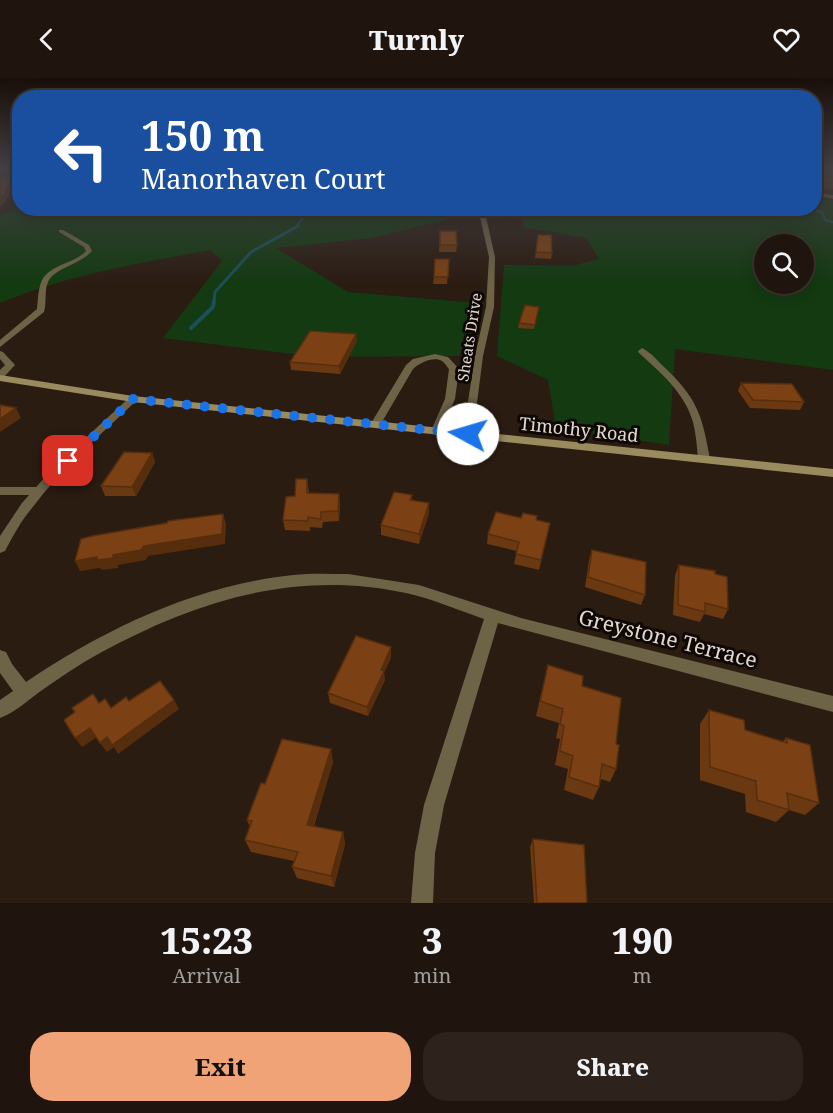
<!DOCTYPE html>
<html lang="en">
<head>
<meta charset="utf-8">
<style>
	body { margin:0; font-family:"Noto Serif",serif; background:#2d221c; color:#f1f3f6; height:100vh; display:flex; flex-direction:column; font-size:22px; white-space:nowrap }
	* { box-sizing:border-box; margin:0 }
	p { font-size:20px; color:#a29f9e }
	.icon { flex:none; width:33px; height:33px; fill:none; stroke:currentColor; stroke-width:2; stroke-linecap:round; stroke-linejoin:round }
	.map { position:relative; height:825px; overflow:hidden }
	.drawer { display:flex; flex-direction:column; background:#20150e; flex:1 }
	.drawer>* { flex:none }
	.guide { position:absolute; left:12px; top:12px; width:810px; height:126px; border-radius:24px; box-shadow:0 3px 15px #0003,0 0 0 2px #3d342e; background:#1a4fa0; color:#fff; overflow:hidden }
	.controls { position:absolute; left:754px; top:156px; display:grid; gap:12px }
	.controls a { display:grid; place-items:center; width:60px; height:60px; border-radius:50%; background:#20150e; box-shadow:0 3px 15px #0003,0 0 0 2px #3d342e; font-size:30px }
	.pin { position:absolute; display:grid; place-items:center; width:51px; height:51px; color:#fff; margin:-26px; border-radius:12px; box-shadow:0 3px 9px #0006 }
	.me { position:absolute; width:66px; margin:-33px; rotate:276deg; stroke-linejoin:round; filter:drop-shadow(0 0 4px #0008) }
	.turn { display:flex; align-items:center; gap:21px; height:126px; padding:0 30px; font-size:27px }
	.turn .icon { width:78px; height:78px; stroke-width:2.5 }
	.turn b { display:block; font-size:42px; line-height:51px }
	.eta { display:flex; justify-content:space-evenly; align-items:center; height:102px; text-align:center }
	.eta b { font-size:36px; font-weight:800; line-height:42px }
	.cta { display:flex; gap:12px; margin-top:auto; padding:12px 30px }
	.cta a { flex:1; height:69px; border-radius:24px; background:#efa377; color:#111; font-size:24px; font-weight:800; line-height:69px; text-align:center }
	.cta a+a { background:#2d221c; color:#f1f3f6 }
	header { display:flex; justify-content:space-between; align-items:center; height:78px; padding:0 30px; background:#20150e; font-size:27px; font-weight:800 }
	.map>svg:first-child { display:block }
	.green { fill:#133a11; fill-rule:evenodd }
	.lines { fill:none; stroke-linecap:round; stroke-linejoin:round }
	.stream-far2 { stroke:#1b4f5c; stroke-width:2 }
	.stream-far1 { stroke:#1b4f5c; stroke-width:3 }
	.stream { stroke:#1b4f5c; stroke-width:4 }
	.service { fill:#6d6448; fill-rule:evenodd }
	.minor { fill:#6d6448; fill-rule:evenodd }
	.secondary { fill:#998b5d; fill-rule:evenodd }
	.wall { fill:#6a3811 }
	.shaded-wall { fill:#562e0e }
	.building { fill:#7b4114; stroke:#562e0e; stroke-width:1.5 }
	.route { stroke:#1a73e8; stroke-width:10; stroke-dasharray:0 18 }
	.labels { text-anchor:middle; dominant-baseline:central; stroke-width:6; stroke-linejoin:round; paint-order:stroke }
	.far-street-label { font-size:15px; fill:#e3d8d1; stroke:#0e0805 }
	.street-label { font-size:18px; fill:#e3d8d1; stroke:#0e0805 }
	.near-street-label { font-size:21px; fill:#e3d8d1; stroke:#0e0805 }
</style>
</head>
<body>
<header><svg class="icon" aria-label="back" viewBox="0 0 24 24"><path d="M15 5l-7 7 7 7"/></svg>Turnly<svg class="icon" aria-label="heart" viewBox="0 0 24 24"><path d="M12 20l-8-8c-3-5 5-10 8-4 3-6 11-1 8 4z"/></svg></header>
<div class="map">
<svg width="833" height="825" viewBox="0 0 833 825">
	<rect width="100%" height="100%" fill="#2b1c12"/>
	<g class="green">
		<path d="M815,119L833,123V292L675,271L669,367L556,350L548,302L497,278L504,187L572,188L599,181L586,160L523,149L524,131L814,130ZM765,166H804V206H765Z"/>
		<path d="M19,130L459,131L453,140L372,160L276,170L348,214L477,225L459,278L316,279L163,260L222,183L210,172C140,185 67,197 0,225V138Z"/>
	</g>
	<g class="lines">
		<g class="stream-far2">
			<polyline points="808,130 822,134 825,142 833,144"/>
			<polyline points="296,149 311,130"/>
		</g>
		<polyline class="stream-far1" points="214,224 215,214 251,174 298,148"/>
		<polyline class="stream" points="191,250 213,229 214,223"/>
		<g class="service">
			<path d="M435,276L448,279L459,291L455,321L440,355L436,356L431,353L445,321L449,291C447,289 445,285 442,283C434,278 419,285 413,291L379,349H371L370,347L406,287L413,281Z"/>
			<polygon points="0,409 37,409 43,413 37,417 0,417"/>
		</g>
		<g class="minor">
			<polygon points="814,114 833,117 833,121 814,117"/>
			<polygon points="478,130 484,130 495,179 494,229 483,278 473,356 468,359 463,356 475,278 486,229 489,179"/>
			<path d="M59,152H63L89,167L92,173C81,186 54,190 48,204C44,213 47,224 44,234L0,269V262L37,231C38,222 38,211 42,202C51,186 74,186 86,173L84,169L59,154Z"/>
			<path d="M642,270C650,274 657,282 663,288C697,320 702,336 710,381L708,383H700L698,381C697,369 696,356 693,344C685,315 660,294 639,275L638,273Z"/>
			<polygon points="0,273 3,274 15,287 3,300 0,301 0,292 5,287 0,281"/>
			<path d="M133,318L138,321L136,323C100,357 62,390 32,430C21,443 13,458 5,473L0,475V458L22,425L55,388L130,319Z"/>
			<path d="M348,496L419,507L521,540L833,618V634L498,545L444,727L435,775L433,825H411L415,775L424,727L484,541C458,532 433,521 406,515C296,491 195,523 100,575C78,587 58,601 38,615C26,624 14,635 0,640V622L13,613L0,595V572L6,574L12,586L26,604C106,550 197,507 293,497C311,495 330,496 348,496Z"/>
		</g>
		<polygon class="secondary" points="0,297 133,318 833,391 833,399 133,324 0,303"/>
	</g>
	<g class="wall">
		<polygon points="814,91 833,91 833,111 814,112"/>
		<polygon points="440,153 457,167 456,174 439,174"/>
		<polygon points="538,157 552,175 551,181 535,180"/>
		<polygon points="449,181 447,206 433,206 434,199"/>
		<polygon points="539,229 534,251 518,250 519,245"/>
		<polygon points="357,263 340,296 291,292 290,284"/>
		<polygon points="741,305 804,324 800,332 750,330 738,313"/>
		<polygon points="152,375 155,384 136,418 105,418 101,408"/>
		<polygon points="307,401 309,415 340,425 339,443 323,444 322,450 310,449 310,453 285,452 283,442 295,418"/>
		<polygon points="412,417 412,422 429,435 419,466 381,457 381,447"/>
		<polygon points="521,440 536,442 548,455 539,492 514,486 517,473 487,466 488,456"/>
		<polygon points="592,472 645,517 641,527 585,509 589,482"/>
		<polygon points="679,487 715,496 728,531 723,541 704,536 700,544 673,537 675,497"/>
		<polygon points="391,569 391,579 384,595 385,602 368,638 330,625 328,615"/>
		<polygon points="548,587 582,608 616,666 616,691 610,704 601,701 599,709 593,722 564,712 568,691 555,687 560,661 556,660 559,645 536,638"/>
		<polygon points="709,632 745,652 782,664 786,660 819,725 805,737 789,732 776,744 746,734 745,716 700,702 700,646"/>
		<polygon points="333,684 314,748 343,754 345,766 334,809 297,800 292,789 294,783 251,774 245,762 250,749 247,742 265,706"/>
		<polygon points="533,761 587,825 534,825 530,769"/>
	</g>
	<g class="shaded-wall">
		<polygon points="14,101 16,106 2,128 0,128 0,122"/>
		<polygon points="356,256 357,263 340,296 339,288"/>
		<polygon points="16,330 21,340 0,354 0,341"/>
		<polygon points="152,375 155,384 136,418 132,409"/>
		<polygon points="339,416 340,425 339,443 338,433"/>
		<polygon points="429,425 429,435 419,466 419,456"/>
		<polygon points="223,436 226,446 225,466 148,478 146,482 118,487 118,490 102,492 100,490 80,493 75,483 113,477 144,468"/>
		<polygon points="391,569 391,579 384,595 385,602 368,638 367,629 381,592"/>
		<polygon points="174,622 179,631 118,676 114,669 107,674 100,665 107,659"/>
		<polygon points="90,650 97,659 82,669 75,660"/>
		<polygon points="331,671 333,684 310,759 307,747"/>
		<polygon points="343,754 345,766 334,809 331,798"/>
	</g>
	<g class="building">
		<polygon points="814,91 815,91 816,96 833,101 833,104 814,105"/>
		<polygon points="819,91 833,91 833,94"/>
		<polygon points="0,97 14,101 0,122"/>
		<polygon points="440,153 456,153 457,167 440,167"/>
		<polygon points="538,157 551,157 552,175 536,174"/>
		<polygon points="435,181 449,181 448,199 434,199"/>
		<polygon points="525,227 539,229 535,247 519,245"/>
		<polygon points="310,253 356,256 339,288 290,284"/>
		<polygon points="741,305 792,306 804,324 753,322"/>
		<polygon points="0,327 16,330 0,341"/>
		<polygon points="124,374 152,375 132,409 101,408"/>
		<polygon points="296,401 307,401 307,415 339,416 338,433 321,434 321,441 308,439 308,443 283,442 286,419 295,418"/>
		<polygon points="394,414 412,417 410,422 429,425 419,456 381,447"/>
		<polygon points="496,434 521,440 523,435 537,438 536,442 550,445 541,482 516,476 519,464 488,456"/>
		<polygon points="223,436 222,456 144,468 141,472 113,477 113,480 97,482 97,479 75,483 81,461 92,458 167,445 168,443"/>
		<polygon points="592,472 646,484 645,517 588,499"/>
		<polygon points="679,487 715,493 715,496 727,499 728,531 705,525 705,534 678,527"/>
		<polygon points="356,558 391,569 381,592 384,593 367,629 328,615"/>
		<polygon points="548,587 583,598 582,608 621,620 616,666 619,667 616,691 602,686 599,709 569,699 573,678 560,673 564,648 560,646 563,631 540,623"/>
		<polygon points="160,603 174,622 112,667 107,659 100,665 90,650 75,660 64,642 75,634 72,630 93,616 99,625 105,621 111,630 126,619 129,623"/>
		<polygon points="709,632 744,642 745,652 787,665 786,660 810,667 819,725 787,715 789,732 757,722 756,703 710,689"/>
		<polygon points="282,661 331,671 307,747 343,754 331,798 292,789 298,774 245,762 252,743 247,742 261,705 265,706"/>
		<polygon points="533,761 584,767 587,825 537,825"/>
	</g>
	<linearGradient id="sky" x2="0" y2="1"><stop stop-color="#180f0a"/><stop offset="0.44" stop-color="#444044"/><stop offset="1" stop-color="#444044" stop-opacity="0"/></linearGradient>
	<rect width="833" height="206" fill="url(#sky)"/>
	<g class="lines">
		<polyline class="route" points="68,383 133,321 468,356"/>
	</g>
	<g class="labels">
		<g class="far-street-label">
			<text transform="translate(469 259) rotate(-81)">Sheats Drive</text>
		</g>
		<g class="street-label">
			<text transform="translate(579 351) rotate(6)">Timothy Road</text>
		</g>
		<g class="near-street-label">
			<text transform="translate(668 560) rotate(14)">Greystone Terrace</text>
		</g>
	</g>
</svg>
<div class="controls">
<a><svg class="icon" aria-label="search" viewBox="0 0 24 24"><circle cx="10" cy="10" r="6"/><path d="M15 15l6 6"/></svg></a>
</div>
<div class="pin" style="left:68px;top:383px;background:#d93025"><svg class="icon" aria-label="arrive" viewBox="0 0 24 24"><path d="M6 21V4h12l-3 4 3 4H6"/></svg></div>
<svg class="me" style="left:468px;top:356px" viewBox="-20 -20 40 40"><circle r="19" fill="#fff"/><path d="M0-13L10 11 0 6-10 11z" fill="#1a73e8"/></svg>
<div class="guide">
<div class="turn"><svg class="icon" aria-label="left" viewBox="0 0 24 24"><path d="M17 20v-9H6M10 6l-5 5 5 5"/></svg><div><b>150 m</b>Manorhaven Court</div></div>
</div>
</div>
<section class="drawer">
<div class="eta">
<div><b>15:23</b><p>Arrival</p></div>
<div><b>3</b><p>min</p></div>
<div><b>190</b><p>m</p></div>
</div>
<div class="cta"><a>Exit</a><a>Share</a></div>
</section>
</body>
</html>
